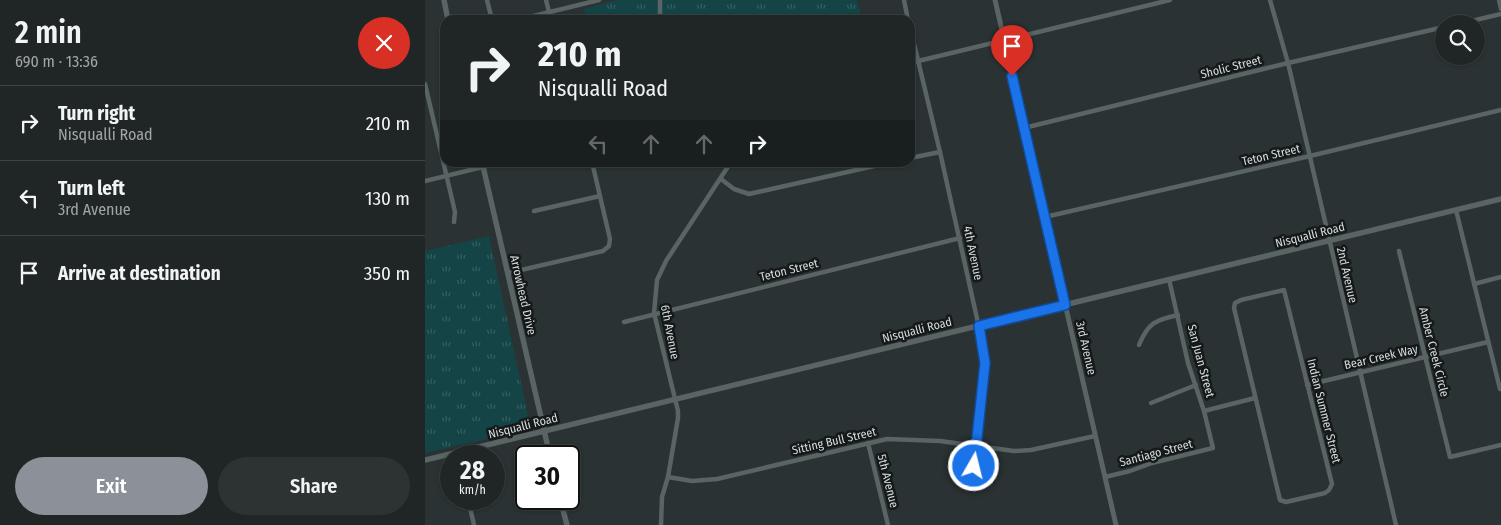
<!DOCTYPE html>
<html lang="en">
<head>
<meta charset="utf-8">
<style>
	body { margin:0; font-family:"Fira Sans Condensed",sans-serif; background:#2d3232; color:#f1f3f6; height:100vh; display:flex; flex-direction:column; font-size:19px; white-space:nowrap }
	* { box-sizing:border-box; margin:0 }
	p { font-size:16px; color:#a2a5a7 }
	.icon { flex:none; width:28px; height:28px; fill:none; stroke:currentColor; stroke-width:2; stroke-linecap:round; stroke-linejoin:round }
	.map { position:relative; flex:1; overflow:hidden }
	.panel { display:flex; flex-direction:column; background:#202626; width:425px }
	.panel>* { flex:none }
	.guide { position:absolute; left:15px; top:15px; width:475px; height:152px; border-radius:15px; box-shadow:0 1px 4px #0004,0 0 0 1px #3d4343; background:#202626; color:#f1f3f6; overflow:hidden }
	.controls { position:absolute; left:1010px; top:15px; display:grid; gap:10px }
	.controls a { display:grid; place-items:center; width:50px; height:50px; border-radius:50%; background:#202626; box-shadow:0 1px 4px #0004,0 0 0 1px #3d4343; font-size:25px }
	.speed { position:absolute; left:15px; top:445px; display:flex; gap:10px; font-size:25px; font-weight:700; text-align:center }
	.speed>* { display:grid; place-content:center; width:65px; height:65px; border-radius:50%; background:#202626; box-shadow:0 1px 4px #0004,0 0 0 1px #3d4343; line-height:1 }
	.speed small { font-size:12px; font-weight:400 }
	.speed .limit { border:2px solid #111; border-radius:8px; background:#fff; color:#111 }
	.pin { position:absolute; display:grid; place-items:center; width:42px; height:42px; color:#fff; margin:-51px -21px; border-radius:50% 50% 50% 0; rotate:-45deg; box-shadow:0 0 5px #0007 }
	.pin .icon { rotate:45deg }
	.me { position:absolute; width:55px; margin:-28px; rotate:8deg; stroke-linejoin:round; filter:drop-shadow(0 0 4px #0008) }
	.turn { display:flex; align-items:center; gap:18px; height:105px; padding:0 15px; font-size:22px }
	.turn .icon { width:65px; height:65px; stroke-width:2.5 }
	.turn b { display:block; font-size:35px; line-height:42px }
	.lanes { display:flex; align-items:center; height:48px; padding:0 15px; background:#0003; justify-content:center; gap:25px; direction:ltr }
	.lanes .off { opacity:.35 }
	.round { display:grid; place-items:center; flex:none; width:52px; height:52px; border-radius:26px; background:#2d3232 }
	.head { display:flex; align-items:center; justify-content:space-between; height:85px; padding:0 15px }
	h1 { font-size:30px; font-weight:600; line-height:38px }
	.action { display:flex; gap:10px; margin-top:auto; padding:10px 15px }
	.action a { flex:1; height:58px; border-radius:30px; background:#8c9099; color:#fff; font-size:20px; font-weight:600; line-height:58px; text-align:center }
	.action a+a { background:#2d3232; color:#f1f3f6 }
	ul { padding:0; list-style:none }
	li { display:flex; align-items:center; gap:15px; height:75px; padding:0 15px; border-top:1px solid #3d4343 }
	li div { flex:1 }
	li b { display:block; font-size:19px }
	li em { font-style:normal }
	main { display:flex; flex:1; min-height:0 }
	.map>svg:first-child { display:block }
	.grass { fill:url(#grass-tufts) }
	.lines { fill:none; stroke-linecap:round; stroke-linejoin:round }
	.minor { stroke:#5a6464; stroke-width:4.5 }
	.tertiary { stroke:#5a6464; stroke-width:5 }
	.secondary { stroke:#5a6464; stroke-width:5.5 }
	.route-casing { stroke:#114b97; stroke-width:12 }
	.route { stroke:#1a73e8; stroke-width:9 }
	.labels { text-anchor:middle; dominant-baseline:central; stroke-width:5; stroke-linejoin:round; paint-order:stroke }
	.street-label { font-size:12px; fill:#d6dbdb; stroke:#151919 }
</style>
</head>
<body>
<main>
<section class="panel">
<div class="head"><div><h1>2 min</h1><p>690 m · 13:36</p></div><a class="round" style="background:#d93025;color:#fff"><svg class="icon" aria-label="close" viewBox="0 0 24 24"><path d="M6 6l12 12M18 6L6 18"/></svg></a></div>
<ul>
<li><svg class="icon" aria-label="right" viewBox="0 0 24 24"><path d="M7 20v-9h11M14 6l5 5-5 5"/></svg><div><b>Turn right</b><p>Nisqualli Road</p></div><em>210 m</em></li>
<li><svg class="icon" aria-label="left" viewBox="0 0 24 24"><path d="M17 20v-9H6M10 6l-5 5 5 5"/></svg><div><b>Turn left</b><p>3rd Avenue</p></div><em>130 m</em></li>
<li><svg class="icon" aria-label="arrive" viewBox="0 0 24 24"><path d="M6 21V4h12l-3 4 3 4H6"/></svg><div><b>Arrive at destination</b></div><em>350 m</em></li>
</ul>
<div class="action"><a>Exit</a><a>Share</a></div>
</section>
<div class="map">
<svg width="1076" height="525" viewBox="0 0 1076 525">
	<defs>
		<pattern id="grass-tufts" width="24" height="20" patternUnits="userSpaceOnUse" patternTransform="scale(1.25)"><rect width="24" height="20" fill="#144446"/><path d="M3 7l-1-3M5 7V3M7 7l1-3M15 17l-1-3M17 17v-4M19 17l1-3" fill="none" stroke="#355e60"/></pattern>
	</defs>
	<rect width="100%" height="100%" fill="#2a3233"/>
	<g class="grass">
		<polygon points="191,0 432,0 437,20 161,20 159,9"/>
		<polygon points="64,236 106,429 0,453 0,251"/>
	</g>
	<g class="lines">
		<g class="minor">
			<polyline points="62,0 67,20"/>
			<polyline points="121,0 124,12"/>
			<polyline points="235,0 235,20"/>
			<polyline points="479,0 483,20"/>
			<polyline points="845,0 863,63 971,525"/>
			<polyline points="1074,0 1076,9"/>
			<polyline points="92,20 174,0"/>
			<polyline points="1034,24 1076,14"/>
			<polyline points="485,27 515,152 559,350 560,363 546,486"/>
			<polyline points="485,63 745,0"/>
			<polyline points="0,84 30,212 29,222"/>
			<polyline points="599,128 863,63 1019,27"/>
			<polyline points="485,158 515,152"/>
			<polyline points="296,179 309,189 324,194 467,162"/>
			<polyline points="0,181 78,162"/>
			<polyline points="1031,210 1075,389"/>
			<polyline points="109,211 175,196"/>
			<polyline points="620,217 885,156 1076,110"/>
			<polyline points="974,251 1025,457 1076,445"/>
			<polyline points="83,273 178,251 184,246 185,239 167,162"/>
			<polyline points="1049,284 1076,277"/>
			<polygon points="859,290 907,484 904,490 900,493 861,502 855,500 809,308 810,303 816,300"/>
			<polyline points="199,322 535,238"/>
			<path d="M714,345C723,323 730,320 753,315"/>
			<polyline points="882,385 1063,342"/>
			<polyline points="726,403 771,385"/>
			<polyline points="779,411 830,398"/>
			<polyline points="443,443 463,525"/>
			<polyline points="243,477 267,481 292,479 462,439 515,441 589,451 606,450 670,436"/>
			<polyline points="680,477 705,471 727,463 788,448 779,411 763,363 744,279"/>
			<polyline points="43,499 49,525"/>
			<polyline points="236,525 237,497 243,477 253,418 253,411 229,313 232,280 241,261 306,162"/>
		</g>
		<polyline class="tertiary" points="570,0 691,525"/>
		<g class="secondary">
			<polyline points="19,0 23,20"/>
			<polyline points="57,162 125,456"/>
			<polyline points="0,460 1076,199"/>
			<polyline points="135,499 142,525"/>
		</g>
	</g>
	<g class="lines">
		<defs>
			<polyline id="route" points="549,466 560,363 554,326 640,305 587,76"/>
		</defs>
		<use href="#route" class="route-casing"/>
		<use href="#route" class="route"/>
	</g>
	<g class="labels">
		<g class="street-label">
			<text transform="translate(806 67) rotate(-14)">Sholic Street</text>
			<text transform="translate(846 155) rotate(-13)">Teton Street</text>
			<text transform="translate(885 235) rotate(-14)">Nisqualli Road</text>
			<text transform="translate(548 253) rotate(78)">4th Avenue</text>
			<text transform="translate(364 270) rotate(-14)">Teton Street</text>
			<text transform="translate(922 275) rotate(77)">2nd Avenue</text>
			<text transform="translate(98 295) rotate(77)">Arrowhead Drive</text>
			<text transform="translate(492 330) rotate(-14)">Nisqualli Road</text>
			<text transform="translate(245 332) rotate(79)">6th Avenue</text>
			<text transform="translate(661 348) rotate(77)">3rd Avenue</text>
			<text transform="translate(1009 352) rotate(76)">Amber Creek Circle</text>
			<text transform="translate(956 357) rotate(-13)">Bear Creek Way</text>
			<text transform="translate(776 361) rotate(75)">San Juan Street</text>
			<text transform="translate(899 411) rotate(76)">Indian Summer Street</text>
			<text transform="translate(98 426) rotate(-14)">Nisqualli Road</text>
			<text transform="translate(409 441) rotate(-13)">Sitting Bull Street</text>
			<text transform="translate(731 453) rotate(-15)">Santiago Street</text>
			<text transform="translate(463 481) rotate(76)">5th Avenue</text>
		</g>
	</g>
</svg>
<div class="controls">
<a><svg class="icon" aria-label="search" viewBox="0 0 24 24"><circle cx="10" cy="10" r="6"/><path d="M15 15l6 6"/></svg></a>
</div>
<div class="speed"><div>28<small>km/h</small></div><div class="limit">30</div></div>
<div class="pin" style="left:587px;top:76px;background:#d93025"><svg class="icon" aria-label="arrive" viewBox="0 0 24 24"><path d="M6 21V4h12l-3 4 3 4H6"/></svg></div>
<svg class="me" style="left:549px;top:466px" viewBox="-20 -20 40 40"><circle r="17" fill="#1a73e8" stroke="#fff" stroke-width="3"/><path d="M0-11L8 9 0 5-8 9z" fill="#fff"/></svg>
<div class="guide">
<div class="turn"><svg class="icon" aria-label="right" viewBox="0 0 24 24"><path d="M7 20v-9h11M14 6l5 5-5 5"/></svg><div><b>210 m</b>Nisqualli Road</div></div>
<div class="lanes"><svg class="icon off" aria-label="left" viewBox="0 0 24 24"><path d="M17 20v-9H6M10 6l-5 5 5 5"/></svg><svg class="icon off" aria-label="ahead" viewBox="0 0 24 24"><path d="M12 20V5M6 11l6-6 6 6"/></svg><svg class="icon off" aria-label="ahead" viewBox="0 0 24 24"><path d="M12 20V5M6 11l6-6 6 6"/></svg><svg class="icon" aria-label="right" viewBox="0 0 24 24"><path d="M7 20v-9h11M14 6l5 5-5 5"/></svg></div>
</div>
</div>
</main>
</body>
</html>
